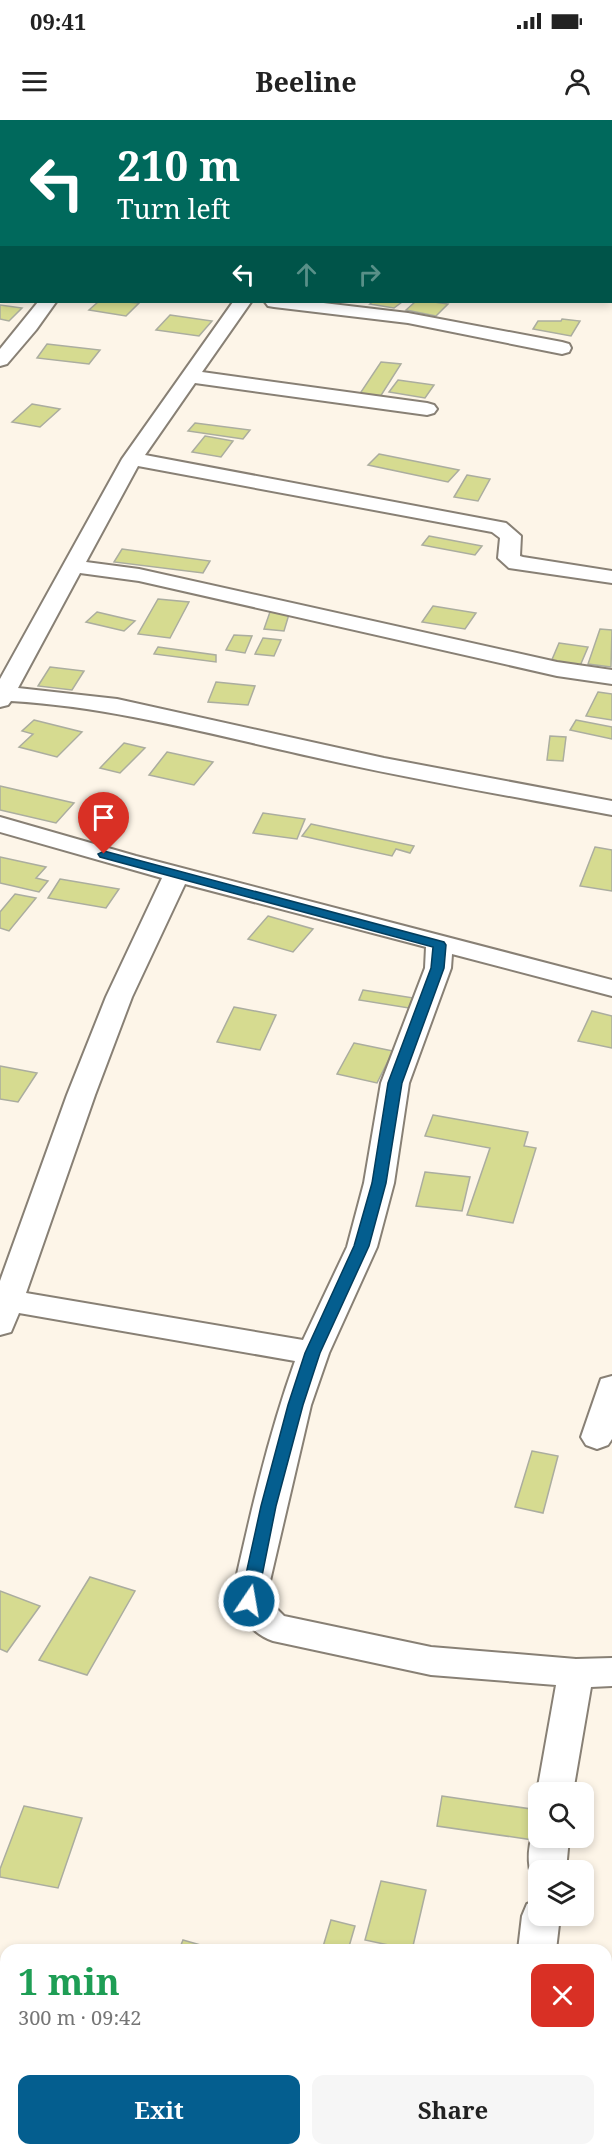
<!DOCTYPE html>
<html lang="en">
<head>
<meta charset="utf-8">
<style>
	body { margin:0; font-family:"Noto Serif",serif; background:#f6f6f6; color:#222; height:100vh; display:flex; flex-direction:column; font-size:22px; white-space:nowrap }
	* { box-sizing:border-box; margin:0 }
	p { font-size:20px; color:#767676 }
	.icon { flex:none; width:33px; height:33px; fill:none; stroke:currentColor; stroke-width:2; stroke-linecap:round; stroke-linejoin:round }
	.map { position:relative; flex:1; overflow:hidden }
	.drawer { position:absolute; left:0px; top:1824px; width:612px; height:212px; display:flex; flex-direction:column; background:#fff; border-radius:18px 18px 0 0; box-shadow:0 3px 9px #0003 }
	.drawer>* { flex:none }
	.banner { position:absolute; left:0px; top:0px; width:612px; height:183px; box-shadow:0 3px 9px #0003; background:#00695c; color:#fff; overflow:hidden }
	.buttons { position:absolute; left:528px; top:1662px; display:grid; gap:12px }
	.buttons a { display:grid; place-items:center; width:66px; height:66px; border-radius:12px; background:#fff; box-shadow:0 3px 9px #0003; font-size:30px }
	.pin { position:absolute; display:grid; place-items:center; width:51px; height:51px; color:#fff; margin:-62px -26px; border-radius:50% 50% 50% 0; rotate:-45deg; box-shadow:0 0 6px #0007 }
	.pin .icon { rotate:45deg }
	.me { position:absolute; width:66px; margin:-33px; rotate:12deg; stroke-linejoin:round; filter:drop-shadow(0 0 4px #0008) }
	.turn { display:flex; align-items:center; gap:21px; height:126px; padding:0 18px; font-size:27px }
	.turn .icon { width:78px; height:78px; stroke-width:2.5 }
	.turn b { display:block; font-size:42px; line-height:51px }
	.lanes { display:flex; align-items:center; height:57px; padding:0 18px; background:#0003; justify-content:center; gap:30px; direction:ltr }
	.lanes .off { opacity:.35 }
	.round { display:grid; place-items:center; flex:none; width:63px; height:63px; border-radius:12px; background:#f6f6f6 }
	.head { display:flex; align-items:center; justify-content:space-between; height:102px; padding:0 18px }
	h1 { font-size:36px; font-weight:700; line-height:45px; color:#1e9e55 }
	.cta { display:flex; gap:12px; margin-top:auto; padding:12px 18px }
	.cta a { flex:1; height:69px; border-radius:12px; background:#045e8f; color:#fff; font-size:24px; font-weight:700; line-height:69px; text-align:center }
	.cta a+a { background:#f6f6f6; color:#222 }
	.status { display:flex; justify-content:space-between; align-items:center; height:42px; padding:0 30px; background:#fff; direction:ltr }
	.status svg { height:16px; fill:currentColor }
	header { display:flex; justify-content:space-between; align-items:center; height:78px; padding:0 18px; background:#fff; font-size:27px; font-weight:700 }
	.map>svg:first-child { display:block }
	.building { fill:#d6db90; stroke:#abad9f; stroke-width:1.5 }
	.lines { fill:none; stroke-linecap:round; stroke-linejoin:round }
	.minor-casing { stroke:#888075; stroke-width:4 }
	.secondary-casing { stroke:#888075; stroke-width:3 }
	.minor { fill:#fff; fill-rule:evenodd }
	.secondary { fill:#fff; fill-rule:evenodd }
	.route { fill:#045e8f; stroke:#033d5d; stroke-width:1.5 }
</style>
</head>
<body>
<div class="status"><b>09:41</b><svg viewBox="0 0 49 12"><path d="M0 12V9h3v3zM5 12V6h3v6zM10 12V3h3v9zM15 12V0h3v12zM26 1h20v11H26zM47 4h2v5h-2z"/></svg></div>
<header><svg class="icon" aria-label="menu" viewBox="0 0 24 24"><path d="M4 6h16M4 12h16M4 18h16"/></svg>Beeline<svg class="icon" aria-label="person" viewBox="0 0 24 24"><circle cx="12" cy="8" r="4"/><path d="M4 21q1-7 8-7t8 7"/></svg></header>
<div class="map">
<svg width="612" height="2035" viewBox="0 0 612 2035">
	<rect width="100%" height="100%" fill="#fdf5e8"/>
	<g class="building">
		<polygon points="98,182 126,182 139,183 126,196 89,190"/>
		<polygon points="373,182 402,182 394,188 370,184"/>
		<polygon points="415,182 434,182 448,184 436,196 406,190"/>
		<polygon points="0,185 22,188 9,201 0,199"/>
		<polygon points="170,195 212,201 199,216 156,210"/>
		<polygon points="562,199 580,201 571,216 533,209 538,201 561,201"/>
		<polygon points="47,224 100,230 89,244 37,238"/>
		<polygon points="381,242 401,244 380,277 359,275"/>
		<polygon points="398,260 434,265 425,278 389,272"/>
		<polygon points="32,284 60,289 40,307 12,302"/>
		<polygon points="195,303 250,310 243,319 188,311"/>
		<polygon points="205,316 233,321 221,337 192,332"/>
		<polygon points="379,334 459,350 448,362 368,345"/>
		<polygon points="467,355 490,359 478,381 454,377"/>
		<polygon points="429,416 482,426 475,435 422,425"/>
		<polygon points="122,429 210,441 203,453 114,442"/>
		<polygon points="158,479 189,482 170,518 138,514"/>
		<polygon points="433,486 476,493 465,509 422,502"/>
		<polygon points="271,489 290,491 284,511 264,509"/>
		<polygon points="97,492 135,501 124,511 86,502"/>
		<polygon points="600,509 612,510 611,547 588,544"/>
		<polygon points="234,515 252,516 245,533 226,530"/>
		<polygon points="263,518 281,520 274,536 255,534"/>
		<polygon points="559,523 588,527 580,546 551,542"/>
		<polygon points="158,527 216,535 216,542 154,534"/>
		<polygon points="50,547 84,551 72,570 38,566"/>
		<polygon points="216,562 255,566 248,585 208,582"/>
		<polygon points="598,572 612,574 612,600 586,596"/>
		<polygon points="34,600 82,612 57,637 19,627 33,614 22,611"/>
		<polygon points="576,600 612,607 612,619 570,610"/>
		<polygon points="550,616 566,617 563,641 547,640"/>
		<polygon points="124,623 145,628 120,653 100,648"/>
		<polygon points="167,632 213,642 194,665 149,655"/>
		<polygon points="0,666 74,683 56,703 0,690"/>
		<polygon points="263,693 305,699 297,719 253,713"/>
		<polygon points="311,704 414,726 410,733 396,729 392,736 302,716"/>
		<polygon points="595,727 612,730 612,771 580,766"/>
		<polygon points="0,737 46,747 36,758 48,761 39,772 0,763"/>
		<polygon points="60,759 119,769 106,788 48,778"/>
		<polygon points="15,774 36,778 9,811 0,808 0,792"/>
		<polygon points="268,796 313,809 293,832 248,819"/>
		<polygon points="363,870 420,879 415,889 359,880"/>
		<polygon points="234,887 276,895 260,930 217,922"/>
		<polygon points="592,891 612,896 612,928 578,921"/>
		<polygon points="354,923 393,931 377,963 337,954"/>
		<polygon points="0,946 37,953 18,982 0,979"/>
		<polygon points="433,995 528,1012 524,1026 536,1028 513,1103 467,1095 490,1028 425,1016"/>
		<polygon points="425,1052 470,1057 462,1091 416,1086"/>
		<polygon points="532,1331 558,1336 543,1393 515,1387"/>
		<polygon points="90,1457 135,1471 87,1555 39,1540"/>
		<polygon points="0,1471 40,1486 7,1532 0,1529"/>
		<polygon points="442,1676 538,1690 540,1721 437,1706"/>
		<polygon points="24,1686 82,1698 58,1768 0,1757 0,1749"/>
		<polygon points="381,1761 426,1770 412,1830 365,1820"/>
		<polygon points="331,1800 355,1806 348,1830 322,1830"/>
		<polygon points="183,1820 218,1830 179,1830"/>
		<polygon points="606,1947 612,1950 612,2001 608,2010 606,2009"/>
		<polygon points="389,2030 472,2030 469,2035 386,2035"/>
	</g>
	<g class="lines">
		<defs>
			<g id="minor">
				<polygon points="324,0 340,0 323,2"/>
				<polygon points="459,0 476,0 458,2"/>
				<polygon points="38,182 56,182 36,210 7,244 0,246 0,229"/>
				<path d="M233,182H251L202,252L427,283L434,285L437,289L434,293L427,295L195,263L145,335L506,403L521,416L520,436L523,437L612,451V463L509,448L498,438L500,418L492,412L138,346L86,442L139,449L557,542L612,550V564L557,556L139,461L80,453L18,568L117,579L384,638L612,681V695C511,676 409,659 309,636C210,614 113,587 11,581L8,585L0,587V559L122,339Z"/>
				<polygon points="265,182 315,182 408,193 562,222 569,224 571,228 569,232 562,234 408,203 274,187 268,186"/>
				<path d="M0,697L136,736L612,860V876L452,834L451,848L409,963L394,1063L377,1127L329,1233L311,1285L266,1478L284,1496L431,1527L576,1539L612,1538V1566L591,1567L573,1672H538V1676L537,1672L556,1565L431,1555L273,1521C255,1515 240,1498 231,1481C249,1400 267,1319 295,1241L19,1193L11,1212L0,1215V1161L67,975L106,877L162,758L0,712ZM185,764L426,827L425,848L381,963L364,1063L347,1127L303,1220L26,1173L95,975L132,877Z"/>
				<polygon points="612,1256 612,1319 608,1325 597,1329 586,1325 581,1317 601,1259"/>
				<path d="M538,1706V1718H569L566,1750H538V1763L534,1761C526,1746 527,1719 538,1706Z"/>
				<polygon points="538,1780 538,1796 560,1796 556,1830 518,1830 522,1796 527,1784"/>
				<polygon points="461,2030 503,2030 501,2035 459,2035"/>
			</g>
			<g id="secondary">
				<polygon points="202,0 228,0 229,2 203,2"/>
				<rect x="610" y="56" width="2" height="12"/>
			</g>
		</defs>
		<use href="#minor" class="minor-casing"/>
		<use href="#secondary" class="secondary-casing"/>
		<use href="#minor" class="minor"/>
		<use href="#secondary" class="secondary"/>
	</g>
	<polygon class="route" points="104,731 444,822 446,825 444,848 402,963 386,1063 369,1126 320,1233 303,1285 276,1386 257,1481 254,1485 249,1487 243,1485 240,1481 261,1386 288,1285 305,1233 354,1126 372,1063 388,963 431,848 433,827 100,737 98,734"/>
</svg>
<div class="buttons">
<a><svg class="icon" aria-label="search" viewBox="0 0 24 24"><circle cx="10" cy="10" r="6"/><path d="M15 15l6 6"/></svg></a>
<a><svg class="icon" aria-label="layers" viewBox="0 0 24 24"><path d="M12 4l9 5-9 5-9-5zM3 14l9 5 9-5"/></svg></a>
</div>
<div class="pin" style="left:104px;top:734px;background:#d93025"><svg class="icon" aria-label="arrive" viewBox="0 0 24 24"><path d="M6 21V4h12l-3 4 3 4H6"/></svg></div>
<svg class="me" style="left:249px;top:1481px" viewBox="-20 -20 40 40"><circle r="17" fill="#045e8f" stroke="#fff" stroke-width="3"/><path d="M0-11L8 9 0 5-8 9z" fill="#fff"/></svg>
<div class="banner">
<div class="turn"><svg class="icon" aria-label="left" viewBox="0 0 24 24"><path d="M17 20v-9H6M10 6l-5 5 5 5"/></svg><div><b>210 m</b>Turn left</div></div>
<div class="lanes"><svg class="icon" aria-label="left" viewBox="0 0 24 24"><path d="M17 20v-9H6M10 6l-5 5 5 5"/></svg><svg class="icon off" aria-label="ahead" viewBox="0 0 24 24"><path d="M12 20V5M6 11l6-6 6 6"/></svg><svg class="icon off" aria-label="right" viewBox="0 0 24 24"><path d="M7 20v-9h11M14 6l5 5-5 5"/></svg></div>
</div>
<section class="drawer">
<div class="head"><div><h1>1 min</h1><p>300 m · 09:42</p></div><a class="round" style="background:#d93025;color:#fff"><svg class="icon" aria-label="close" viewBox="0 0 24 24"><path d="M6 6l12 12M18 6L6 18"/></svg></a></div>
<div class="cta"><a>Exit</a><a>Share</a></div>
</section>
</div>
</body>
</html>
